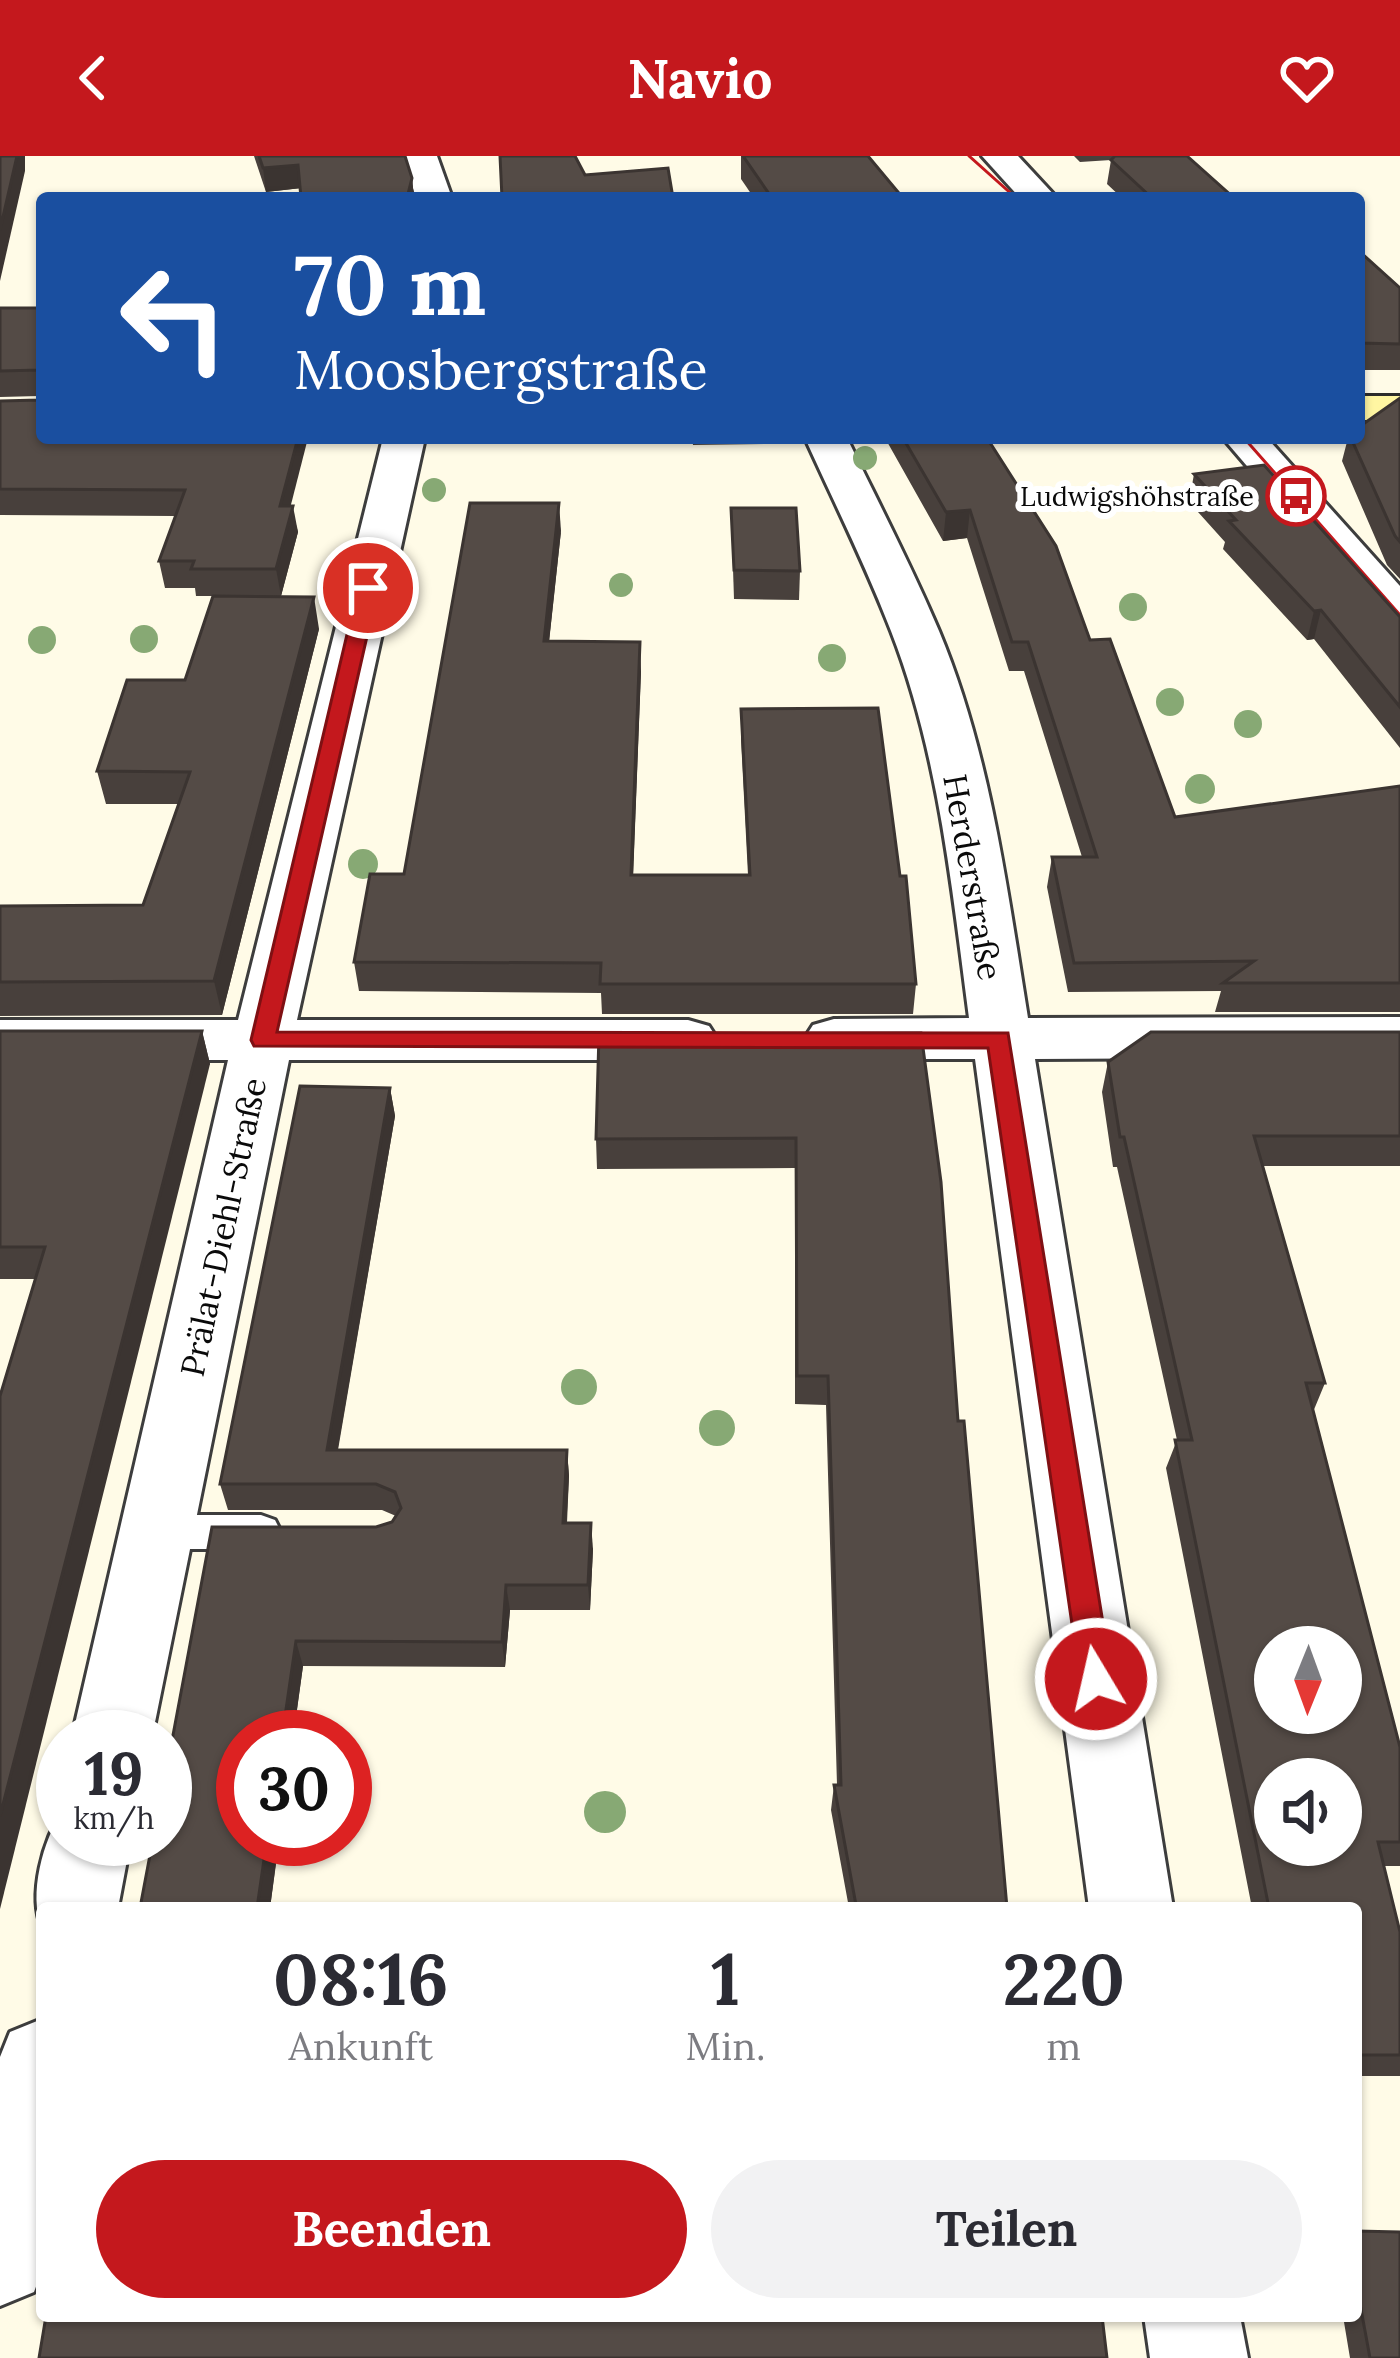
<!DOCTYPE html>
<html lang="de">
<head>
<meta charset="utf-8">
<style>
	body { margin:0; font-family:Lora,serif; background:#f2f2f3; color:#2b2b33; height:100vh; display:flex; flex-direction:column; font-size:45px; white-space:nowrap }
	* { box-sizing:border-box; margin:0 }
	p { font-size:39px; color:#7c7c81 }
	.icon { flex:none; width:66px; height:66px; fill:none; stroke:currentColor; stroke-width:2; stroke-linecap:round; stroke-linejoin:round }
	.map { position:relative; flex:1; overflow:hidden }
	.side { position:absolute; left:36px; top:1746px; width:1326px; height:420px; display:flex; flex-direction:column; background:#fff; border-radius:12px; box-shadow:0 3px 9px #0004 }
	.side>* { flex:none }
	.hud { position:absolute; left:36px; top:36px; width:1329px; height:252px; border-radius:12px; box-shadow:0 3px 9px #0004; background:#1a4fa0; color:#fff; overflow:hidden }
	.needle { width:78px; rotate:181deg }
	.buttons { position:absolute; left:1254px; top:1470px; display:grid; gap:24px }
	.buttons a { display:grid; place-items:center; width:108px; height:108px; border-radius:50%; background:#fff; box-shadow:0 3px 9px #0004; font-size:60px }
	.speed { position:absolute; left:36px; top:1554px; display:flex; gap:24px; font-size:60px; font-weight:700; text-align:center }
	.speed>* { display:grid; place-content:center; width:156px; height:156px; border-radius:50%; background:#fff; box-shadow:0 3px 9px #0004; line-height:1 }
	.speed small { font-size:30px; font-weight:400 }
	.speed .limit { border:18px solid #d22; background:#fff; color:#111 }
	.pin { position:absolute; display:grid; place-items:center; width:102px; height:102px; color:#fff; margin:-51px; border:6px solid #fff; border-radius:50%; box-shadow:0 3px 12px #0007 }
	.me { position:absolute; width:132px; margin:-66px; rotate:351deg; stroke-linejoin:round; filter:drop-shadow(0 0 9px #0008) }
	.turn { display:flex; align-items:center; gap:42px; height:252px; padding:0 60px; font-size:54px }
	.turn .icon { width:156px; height:156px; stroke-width:2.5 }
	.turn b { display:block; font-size:84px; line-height:102px }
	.eta { display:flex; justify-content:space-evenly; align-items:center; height:204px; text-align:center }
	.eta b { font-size:72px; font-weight:700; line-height:84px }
	.cta { display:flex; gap:24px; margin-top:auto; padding:24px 60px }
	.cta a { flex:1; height:138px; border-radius:72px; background:#c4181d; color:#fff; font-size:48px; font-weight:700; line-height:138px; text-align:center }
	.cta a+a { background:#f2f2f3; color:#2b2b33 }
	header { display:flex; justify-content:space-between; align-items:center; height:156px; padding:0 60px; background:#c4181d; color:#fff; font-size:54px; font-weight:700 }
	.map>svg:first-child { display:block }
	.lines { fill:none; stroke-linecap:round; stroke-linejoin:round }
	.service-casing { stroke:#3d3d3d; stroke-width:6 }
	.minor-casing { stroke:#3d3d3d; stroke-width:6 }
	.secondary-casing { stroke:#2c2c2c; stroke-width:6 }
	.path { stroke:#2c2c2c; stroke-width:4.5; stroke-dasharray:8 3; stroke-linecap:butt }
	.service { fill:#fff; fill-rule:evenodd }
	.minor { fill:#fff; fill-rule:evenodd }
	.secondary { fill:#fff6a2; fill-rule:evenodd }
	.tram { stroke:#c4181d; stroke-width:3 }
	.tree { fill:#87a974 }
	.wall { fill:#48403c }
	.shaded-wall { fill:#3b3431 }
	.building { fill:#544b46; stroke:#3b3431; stroke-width:3; fill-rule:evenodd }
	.route { fill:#c4181d; stroke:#7f1013; stroke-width:3 }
	.labels { text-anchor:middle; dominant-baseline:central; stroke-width:12; stroke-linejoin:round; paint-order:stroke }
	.far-poi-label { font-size:27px; fill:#0a0a0a; stroke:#fff; text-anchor:end }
	.street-label { font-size:33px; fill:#0a0a0a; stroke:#fff }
</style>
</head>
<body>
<header><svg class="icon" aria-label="back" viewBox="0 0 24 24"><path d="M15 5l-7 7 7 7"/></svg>Navio<svg class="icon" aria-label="heart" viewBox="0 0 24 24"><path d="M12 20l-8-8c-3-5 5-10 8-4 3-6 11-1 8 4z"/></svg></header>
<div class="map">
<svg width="1400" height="2202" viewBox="0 0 1400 2202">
	<rect width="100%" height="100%" fill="#fffbe7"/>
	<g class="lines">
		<defs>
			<polygon id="service" points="157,1359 261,1359 275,1364 281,1376 275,1388 261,1393 157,1393 143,1388 137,1376 143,1364"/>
			<g id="minor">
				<polygon points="403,0 437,0 452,42 416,42"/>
				<polygon points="982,0 1018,0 1057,42 1020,42"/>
				<polygon points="383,282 425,282 297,864 688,864 709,870 718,884 709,898 688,904 289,904 152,1581 72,1581 228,904 0,904 0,864 238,864"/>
				<path d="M805,282H847C878,346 911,409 939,475C990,597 1007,732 1028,862L1400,861V901L1035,903L1173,1752H1089L975,903H834L813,897L804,883L813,869L834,863L969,862C952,733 939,598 891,475C866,410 834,346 805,282Z"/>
				<polygon points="1223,282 1267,282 1400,430 1400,473 1383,469"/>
				<path d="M63,1654V1683H131L118,1752H42V1772C28,1739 43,1684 63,1654Z"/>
				<polygon points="42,1863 42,2115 34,2136 0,2150 0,1901 10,1876"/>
				<polygon points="1144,2160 1240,2160 1248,2202 1150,2202"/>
			</g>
			<rect id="secondary" x="1359" y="240" width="41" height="24"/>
		</defs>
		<use href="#service" class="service-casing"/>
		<use href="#minor" class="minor-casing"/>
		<use href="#secondary" class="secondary-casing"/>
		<polyline class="path" points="1159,284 1186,285"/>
		<use href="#service" class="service"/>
		<use href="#minor" class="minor"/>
		<use href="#secondary" class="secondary"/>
		<g class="tram">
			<polyline points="969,0 1016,42"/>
			<polyline points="1244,282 1400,459"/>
		</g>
	</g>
	<g class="tree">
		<circle cx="865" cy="302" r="12"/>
		<circle cx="434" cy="334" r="12"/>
		<circle cx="621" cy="429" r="12"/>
		<circle cx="1133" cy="451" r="14"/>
		<circle cx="144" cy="483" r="14"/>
		<circle cx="42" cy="484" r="14"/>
		<circle cx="832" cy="502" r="14"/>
		<circle cx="1170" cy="546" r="14"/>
		<circle cx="1248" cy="568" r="14"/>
		<circle cx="1200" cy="633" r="15"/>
		<circle cx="363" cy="708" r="15"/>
		<circle cx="579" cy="1231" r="18"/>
		<circle cx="717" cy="1272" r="18"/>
		<circle cx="605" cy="1656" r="21"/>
	</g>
	<g class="wall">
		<polygon points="254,0 405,0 412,22 414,42 301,42 301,32 266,36"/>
		<polygon points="741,0 868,0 903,42 754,42 741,23"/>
		<polygon points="1074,0 1187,0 1234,42 1122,42 1107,28 1111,4 1080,6"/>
		<polygon points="1359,95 1400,132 1400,214 1359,214"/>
		<polygon points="0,152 291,350 298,376 281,440 196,440 195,432 165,432 159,405 175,360 0,359 0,245 39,244 39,240 0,241"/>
		<polygon points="1400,242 1400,423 1387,409 1342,305 1348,282 1359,282"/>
		<polygon points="692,282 769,282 769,288 693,289"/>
		<polygon points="885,282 987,282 1090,484 1175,661 1400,630 1400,856 1215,856 1221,835 1068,836 1047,731 1052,701 1082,701 1024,515 1009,515 967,382 943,385"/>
		<polygon points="1194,318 1400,461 1400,592 1314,483 1307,484 1223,393 1225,386 1189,346"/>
		<polygon points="731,352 800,415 799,444 734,443"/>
		<polygon points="561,375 549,485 641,515 633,719 748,719 741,583 741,553 900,720 916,828 913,858 602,858 601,837 359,835 354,806 404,718"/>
		<polygon points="319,473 222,859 0,860 0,750 143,749 178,648 106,648 97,615 185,524"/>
		<polygon points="0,875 202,875 210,908 35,1123 0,1123"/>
		<polygon points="1400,876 1400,1010 1262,1010 1325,1227 1313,1256 1400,1591 1400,1710 1384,1710 1400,1776 1400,1920 1356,1920 1356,1752 1252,1752 1166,1312 1177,1284 1117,1011 1113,1011 1102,936 1108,906"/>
		<polygon points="921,877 958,1265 1007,1752 849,1752 831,1654 834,1629 837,1629 826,1249 795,1248 795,1012 597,1013 596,983"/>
		<polygon points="390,932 395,960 338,1294 567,1294 569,1320 567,1367 593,1393 590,1454 510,1454 505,1511 303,1510 270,1752 140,1752 165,1622 376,1371 392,1366 396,1360 382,1354 228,1354 220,1328"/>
		<polygon points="1356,2075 1400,2202 1350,2202 1343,2160 1356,2160"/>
	</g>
	<g class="shaded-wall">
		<polygon points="17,0 25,0 25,15 0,125 0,74"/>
		<polygon points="298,9 302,32 266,36 263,12"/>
		<polygon points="412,22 414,42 407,42"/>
		<polygon points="298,282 308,282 284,376 280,350"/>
		<polygon points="559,347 561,375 546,514 544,485"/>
		<polygon points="293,350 298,376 281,440 276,413"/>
		<polygon points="970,354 967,382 943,385 946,356"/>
		<polygon points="314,441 319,473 222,859 214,825"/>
		<polygon points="1321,454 1314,483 1307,484 1314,455"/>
		<polygon points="640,486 641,515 632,749 631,719"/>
		<polygon points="202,875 210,908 0,1753 0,1660"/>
		<polygon points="390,932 395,960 333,1320 327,1294"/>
		<polygon points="567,1294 569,1320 565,1393 563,1367"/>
		<polygon points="591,1367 593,1393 590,1454 588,1429"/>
		<polygon points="506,1429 510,1454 505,1511 502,1486"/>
		<polygon points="296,1485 303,1510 293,1581 282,1581"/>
		<polygon points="267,1683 279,1683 270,1752 257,1752"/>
	</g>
	<g class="building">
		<polygon points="0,0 17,0 0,74"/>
		<polygon points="259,0 405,0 412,22 407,42 301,42 298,9 263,12"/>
		<polygon points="500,0 575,0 585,19 668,12 673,42 502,42"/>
		<polygon points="743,0 868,0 903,42 772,42"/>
		<polygon points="1115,0 1187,0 1234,42 1152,42 1111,4"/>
		<polygon points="1359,95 1400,132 1400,188 1359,187"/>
		<polygon points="0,152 42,152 42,282 298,282 280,350 293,350 276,413 191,413 194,405 159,405 185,334 0,333 0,245 39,244 39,214 0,215"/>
		<polygon points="1400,242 1400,386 1395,380 1351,282 1359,282 1359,271"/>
		<polygon points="903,282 987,282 1056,390 1090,484 1110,483 1175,661 1400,630 1400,827 1223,827 1254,805 1074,807 1052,701 1097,701 1028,486 1012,486 970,354 946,356"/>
		<polygon points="1264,309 1400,461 1400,551 1321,454 1314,455 1229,365 1236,364 1194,318"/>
		<polygon points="470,347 559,347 544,485 640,486 631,719 750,719 741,553 878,552 900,720 906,720 916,828 600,828 601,807 354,806 370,718 404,718"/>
		<polygon points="731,352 796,352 800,415 734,414"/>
		<polygon points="213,440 314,441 214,825 0,826 0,750 143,749 190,616 97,615 127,524 185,524"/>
		<polygon points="0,875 202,875 0,1660 0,1240 45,1091 0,1091"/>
		<path d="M1151,876H1400V980H1254L1325,1227H1306L1400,1591V1686H1378L1400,1776V1899H1356V1752H1269L1175,1284H1192L1124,981H1120L1108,906ZM1275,1491H1341V1557H1275ZM1275,1623H1341V1689H1275Z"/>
		<polygon points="921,877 941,1026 958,1265 964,1265 1007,1752 856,1749 834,1629 841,1629 828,1220 797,1220 796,982 596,983 599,878"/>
		<polygon points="300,930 390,932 327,1294 567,1294 563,1367 591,1367 588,1429 506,1429 502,1486 296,1485 282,1581 243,1581 243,1683 267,1683 257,1752 140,1752 153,1683 165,1683 165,1622 212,1371 376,1371 392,1366 401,1352 395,1336 376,1328 220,1328"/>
		<polygon points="1356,2075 1400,2076 1400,2202 1370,2202 1356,2126"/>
		<polygon points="46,2160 1102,2160 1107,2202 39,2202"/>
	</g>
	<polygon class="route" points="368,427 378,432 277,876 1008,877 1112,1523 1108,1534 1096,1538 1085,1534 1080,1523 988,892 254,890 251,884 358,432"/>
	<defs>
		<symbol id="bus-ring" viewBox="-11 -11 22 22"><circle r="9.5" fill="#fff" stroke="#c4181d" stroke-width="1.5"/><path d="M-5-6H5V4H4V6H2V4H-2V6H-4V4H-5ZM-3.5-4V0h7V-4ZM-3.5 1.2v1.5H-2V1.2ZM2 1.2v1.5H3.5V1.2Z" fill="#c4181d"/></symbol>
	</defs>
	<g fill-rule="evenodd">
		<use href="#bus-ring" x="1263" y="307" width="66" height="66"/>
	</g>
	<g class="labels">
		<g class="far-poi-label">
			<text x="1254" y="340">Ludwigshöhstraße</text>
		</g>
		<g class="street-label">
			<text transform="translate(973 721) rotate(80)">Herderstraße</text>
			<text transform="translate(223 1071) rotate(-78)">Prälat-Diehl-Straße</text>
		</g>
	</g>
</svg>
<div class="buttons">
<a><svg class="needle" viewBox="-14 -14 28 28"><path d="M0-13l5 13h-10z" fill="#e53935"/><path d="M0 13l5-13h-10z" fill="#7c7c81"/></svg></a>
<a><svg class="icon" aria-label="sound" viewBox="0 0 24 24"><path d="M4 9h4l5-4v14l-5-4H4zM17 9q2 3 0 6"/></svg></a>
</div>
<div class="speed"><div>19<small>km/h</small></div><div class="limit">30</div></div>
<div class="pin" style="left:368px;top:432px;background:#d93025"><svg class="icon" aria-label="arrive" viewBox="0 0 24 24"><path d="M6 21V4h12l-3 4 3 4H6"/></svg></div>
<svg class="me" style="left:1096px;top:1523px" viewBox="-20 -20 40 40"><circle r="17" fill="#c4181d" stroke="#fff" stroke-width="3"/><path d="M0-11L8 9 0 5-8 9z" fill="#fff"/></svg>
<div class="hud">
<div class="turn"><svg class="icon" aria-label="left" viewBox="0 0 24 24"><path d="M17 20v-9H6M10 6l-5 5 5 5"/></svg><div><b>70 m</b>Moosbergstraße</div></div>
</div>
<section class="side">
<div class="eta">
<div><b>08:16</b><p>Ankunft</p></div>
<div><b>1</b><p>Min.</p></div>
<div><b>220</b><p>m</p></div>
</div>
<div class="cta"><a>Beenden</a><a>Teilen</a></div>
</section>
</div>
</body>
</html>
